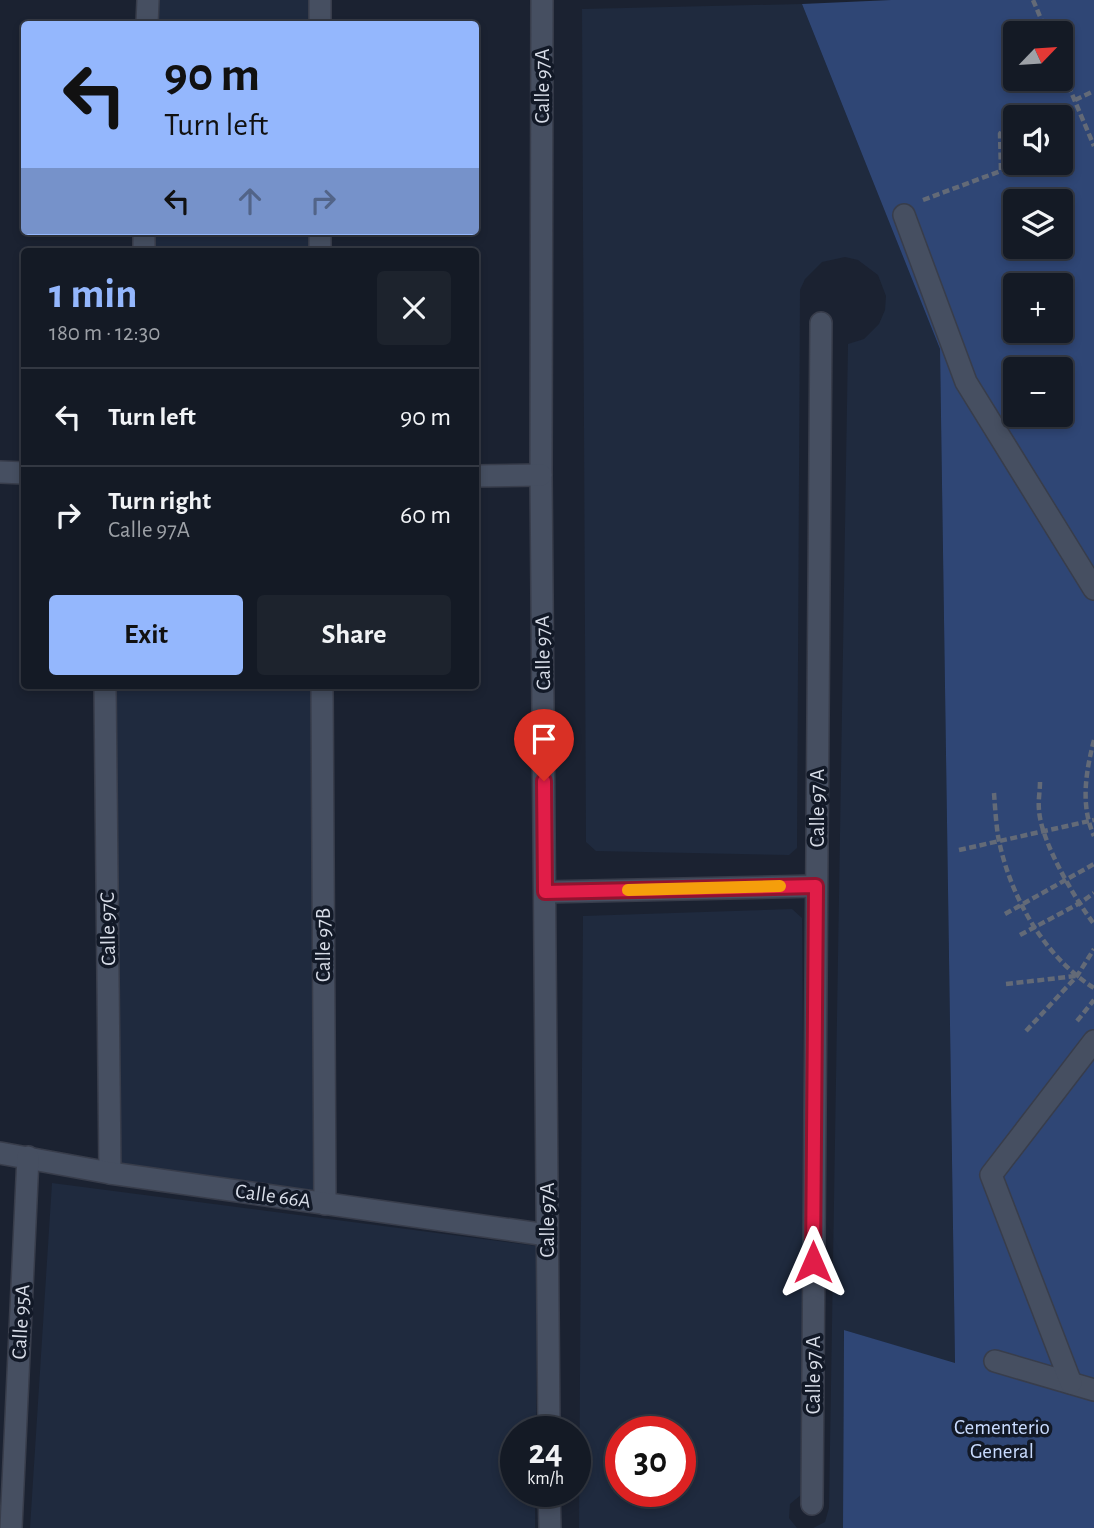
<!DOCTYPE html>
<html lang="en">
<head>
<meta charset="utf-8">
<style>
	body { margin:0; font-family:"Alegreya Sans",sans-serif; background:#1d232d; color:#f1f3f6; height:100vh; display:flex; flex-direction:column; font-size:26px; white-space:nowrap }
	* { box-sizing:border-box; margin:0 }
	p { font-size:23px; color:#9da1a7 }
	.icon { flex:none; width:38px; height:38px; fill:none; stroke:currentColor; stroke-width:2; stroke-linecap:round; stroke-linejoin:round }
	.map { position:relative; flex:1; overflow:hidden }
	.drawer { position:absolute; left:21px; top:248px; width:458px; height:441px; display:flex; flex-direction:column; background:#141a25; border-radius:7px; box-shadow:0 4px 10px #0003,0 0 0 2px #333842 }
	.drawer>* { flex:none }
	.hud { position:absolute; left:21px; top:21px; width:458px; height:214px; border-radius:7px; box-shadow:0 4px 10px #0003,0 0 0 2px #333842; background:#94b7fd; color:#111; overflow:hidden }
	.needle { width:46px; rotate:65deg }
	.fabs { position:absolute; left:1003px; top:21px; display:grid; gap:14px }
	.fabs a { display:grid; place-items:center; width:70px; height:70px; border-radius:7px; background:#141a25; box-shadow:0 4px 10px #0003,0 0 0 2px #333842; font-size:35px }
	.speed { position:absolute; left:500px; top:1416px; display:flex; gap:14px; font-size:35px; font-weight:700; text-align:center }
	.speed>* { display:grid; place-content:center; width:91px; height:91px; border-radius:50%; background:#141a25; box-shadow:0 4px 10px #0003,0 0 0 2px #333842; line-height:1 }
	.speed small { font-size:18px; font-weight:400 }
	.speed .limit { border:10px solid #d22; background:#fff; color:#111 }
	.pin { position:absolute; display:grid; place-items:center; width:60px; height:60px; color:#fff; margin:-72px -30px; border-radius:50% 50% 50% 0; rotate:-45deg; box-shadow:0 0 7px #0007 }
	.pin .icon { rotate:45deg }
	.me { position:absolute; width:77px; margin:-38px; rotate:0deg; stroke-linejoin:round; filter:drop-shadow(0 0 5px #0008) }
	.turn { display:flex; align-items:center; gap:24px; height:147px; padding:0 28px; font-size:32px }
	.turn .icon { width:91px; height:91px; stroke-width:2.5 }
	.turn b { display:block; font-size:49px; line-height:60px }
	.lanes { display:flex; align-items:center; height:66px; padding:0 28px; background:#0003; justify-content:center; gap:35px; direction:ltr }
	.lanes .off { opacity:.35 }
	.round { display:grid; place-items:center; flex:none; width:74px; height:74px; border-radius:7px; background:#1d232d }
	.head { display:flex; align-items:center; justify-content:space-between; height:119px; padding:0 28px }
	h1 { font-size:42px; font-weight:600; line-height:52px; color:#94b7fd }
	.action { display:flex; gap:14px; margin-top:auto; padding:14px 28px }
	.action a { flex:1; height:80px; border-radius:7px; background:#94b7fd; color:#111; font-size:28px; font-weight:600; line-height:80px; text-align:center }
	.action a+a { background:#1d232d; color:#f1f3f6 }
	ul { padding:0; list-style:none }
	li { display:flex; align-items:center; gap:21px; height:98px; padding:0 28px; border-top:2px solid #333842 }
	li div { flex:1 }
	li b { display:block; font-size:26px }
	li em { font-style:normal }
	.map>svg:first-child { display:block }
	.built { fill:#1f2a3e; fill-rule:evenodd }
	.green { fill:#2f4675; fill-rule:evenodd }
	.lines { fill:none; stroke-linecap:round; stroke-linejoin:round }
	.minor-casing { stroke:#383d4b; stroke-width:24 }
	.path { stroke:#636a77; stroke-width:4.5; stroke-dasharray:7 3.5; stroke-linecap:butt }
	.minor { stroke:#464f61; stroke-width:21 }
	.route-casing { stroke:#92132f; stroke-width:18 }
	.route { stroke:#e11d48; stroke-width:12 }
	.slow { stroke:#f59e0b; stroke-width:12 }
	.labels { text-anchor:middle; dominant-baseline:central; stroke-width:7; stroke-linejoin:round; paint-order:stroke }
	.street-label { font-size:21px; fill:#d8dde8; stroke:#121927 }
	.park-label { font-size:21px; fill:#c9dbfe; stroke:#121927 }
</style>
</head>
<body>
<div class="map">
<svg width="1094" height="1528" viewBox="0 0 1094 1528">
	<rect width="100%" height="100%" fill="#1b2231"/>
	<g class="built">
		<rect x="157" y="0" width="153" height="24"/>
		<polygon points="802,4 940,349 955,1364 844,1330 843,1528 813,1528 825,1522 829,1508 848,344 864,339 879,324 885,310 886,296 878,275 858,260 845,257 822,262 805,279 800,290 797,848 789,855 596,851 586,842 582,9"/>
		<rect x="153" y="231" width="158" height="21"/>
		<polygon points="111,686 312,686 315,1198 120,1173"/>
		<path d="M792,909L802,918L806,1473L802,1494L790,1504L789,1518L797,1528H579L583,916ZM621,1432H681V1491H621Z"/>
		<polygon points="52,1183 537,1246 536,1431 516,1432 516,1491 535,1491 535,1528 30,1528"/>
	</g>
	<path class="green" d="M891,0H1094V1528H843L844,1330L955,1363L940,349L802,4ZM1015,33H1060V79H1015ZM1015,117H1060V163H1015ZM1015,201H1060V247H1015ZM1015,285H1060V331H1015ZM1015,369H1060V415H1015Z"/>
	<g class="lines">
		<defs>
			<g id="minor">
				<polyline points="320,0 320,24"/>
				<polyline points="542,0 541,475 549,1432"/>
				<polyline points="147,24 148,0"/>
				<polyline points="904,215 966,382 1094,589"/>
				<polyline points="320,231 320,252"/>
				<polyline points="144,252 144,231"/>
				<polyline points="0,472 24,473"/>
				<polyline points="476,476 541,475"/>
				<polyline points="105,686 110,1173"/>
				<polyline points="322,686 325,1204"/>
				<polyline points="545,892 816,886"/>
				<polyline points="0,1153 110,1173 547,1235"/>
				<polyline points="995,1361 1094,1390"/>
				<polyline points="1071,1383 991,1175 1094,1041"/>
				<polyline points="549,1491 550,1528"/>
				<polyline points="812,1504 821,323"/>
				<polyline points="11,1528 28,1157"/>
			</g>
		</defs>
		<use href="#minor" class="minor-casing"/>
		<g class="path">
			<polyline points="1033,0 1047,33"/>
			<polyline points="1060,66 1094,146"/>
			<polyline points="1075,100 1094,91"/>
			<polyline points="1001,170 1000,134 1011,115 1025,110 1025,117"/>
			<polyline points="923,200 1014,166 1016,163"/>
			<path d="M1094,740C1086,771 1080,805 1094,836"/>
			<path d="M1040,782C1040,791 1038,801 1039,810C1041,842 1075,899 1094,924"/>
			<path d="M994,793C995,807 996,822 998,836C1009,894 1043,956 1094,988"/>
			<polyline points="959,850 1094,820"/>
			<polyline points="1005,914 1094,864"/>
			<polyline points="1020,935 1080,903 1094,893"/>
			<polyline points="1006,984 1076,976"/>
			<polyline points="1077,1021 1094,1000"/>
			<polyline points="1026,1031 1077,976 1094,949"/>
		</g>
		<use href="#minor" class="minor"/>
	</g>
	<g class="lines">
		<defs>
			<polyline id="route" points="544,781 545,892 816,886 813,1262"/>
		</defs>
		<use href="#route" class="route-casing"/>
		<use href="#route" class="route"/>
		<polyline class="slow" points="628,890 780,886"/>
	</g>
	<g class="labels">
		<g class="street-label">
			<text transform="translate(542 86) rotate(-90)">Calle 97A</text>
			<text transform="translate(543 653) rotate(-91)">Calle 97A</text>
			<text transform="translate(817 808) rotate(-90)">Calle 97 A</text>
			<text transform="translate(108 929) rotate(-91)">Calle 97C</text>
			<text transform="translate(323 945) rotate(-90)">Calle 97B</text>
			<text transform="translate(273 1196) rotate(8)">Calle 66A</text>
			<text transform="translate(547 1220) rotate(-90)">Calle 97A</text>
			<text transform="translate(21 1322) rotate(-87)">Calle 95A</text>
			<text transform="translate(813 1375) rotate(-90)">Calle 97 A</text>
		</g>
		<g class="park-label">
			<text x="1002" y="1427">Cementerio<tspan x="1002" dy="24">General</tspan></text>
		</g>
	</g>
</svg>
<div class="fabs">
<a><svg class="needle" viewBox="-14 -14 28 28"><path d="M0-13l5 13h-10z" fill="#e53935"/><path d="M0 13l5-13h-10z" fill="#9da1a7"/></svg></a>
<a><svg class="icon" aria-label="sound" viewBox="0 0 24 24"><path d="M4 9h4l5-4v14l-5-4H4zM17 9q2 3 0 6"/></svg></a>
<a><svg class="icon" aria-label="layers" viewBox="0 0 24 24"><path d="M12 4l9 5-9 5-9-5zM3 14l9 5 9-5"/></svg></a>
<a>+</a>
<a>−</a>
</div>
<div class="speed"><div>24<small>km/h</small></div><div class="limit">30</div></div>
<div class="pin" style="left:544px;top:781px;background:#d93025"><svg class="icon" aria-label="arrive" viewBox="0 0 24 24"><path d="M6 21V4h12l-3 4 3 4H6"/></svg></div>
<svg class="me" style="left:813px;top:1262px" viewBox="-20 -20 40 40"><path d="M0-17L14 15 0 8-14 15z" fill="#e11d48" stroke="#fff" stroke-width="4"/></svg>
<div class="hud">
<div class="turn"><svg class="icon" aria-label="left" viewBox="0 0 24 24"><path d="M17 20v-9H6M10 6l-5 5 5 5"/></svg><div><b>90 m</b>Turn left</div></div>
<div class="lanes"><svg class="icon" aria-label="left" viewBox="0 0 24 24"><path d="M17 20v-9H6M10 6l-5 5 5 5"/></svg><svg class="icon off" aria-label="ahead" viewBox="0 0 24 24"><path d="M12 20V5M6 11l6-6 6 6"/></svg><svg class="icon off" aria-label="right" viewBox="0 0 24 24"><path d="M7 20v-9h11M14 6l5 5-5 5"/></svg></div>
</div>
<section class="drawer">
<div class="head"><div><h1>1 min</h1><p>180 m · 12:30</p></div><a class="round"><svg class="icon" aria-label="close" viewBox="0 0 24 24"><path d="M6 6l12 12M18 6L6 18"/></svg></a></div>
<ul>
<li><svg class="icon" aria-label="left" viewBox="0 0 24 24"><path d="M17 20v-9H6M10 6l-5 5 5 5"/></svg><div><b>Turn left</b></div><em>90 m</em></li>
<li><svg class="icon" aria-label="right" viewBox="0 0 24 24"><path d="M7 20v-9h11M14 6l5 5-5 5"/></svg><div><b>Turn right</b><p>Calle 97A</p></div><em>60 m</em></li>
</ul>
<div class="action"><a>Exit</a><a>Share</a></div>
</section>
</div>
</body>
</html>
